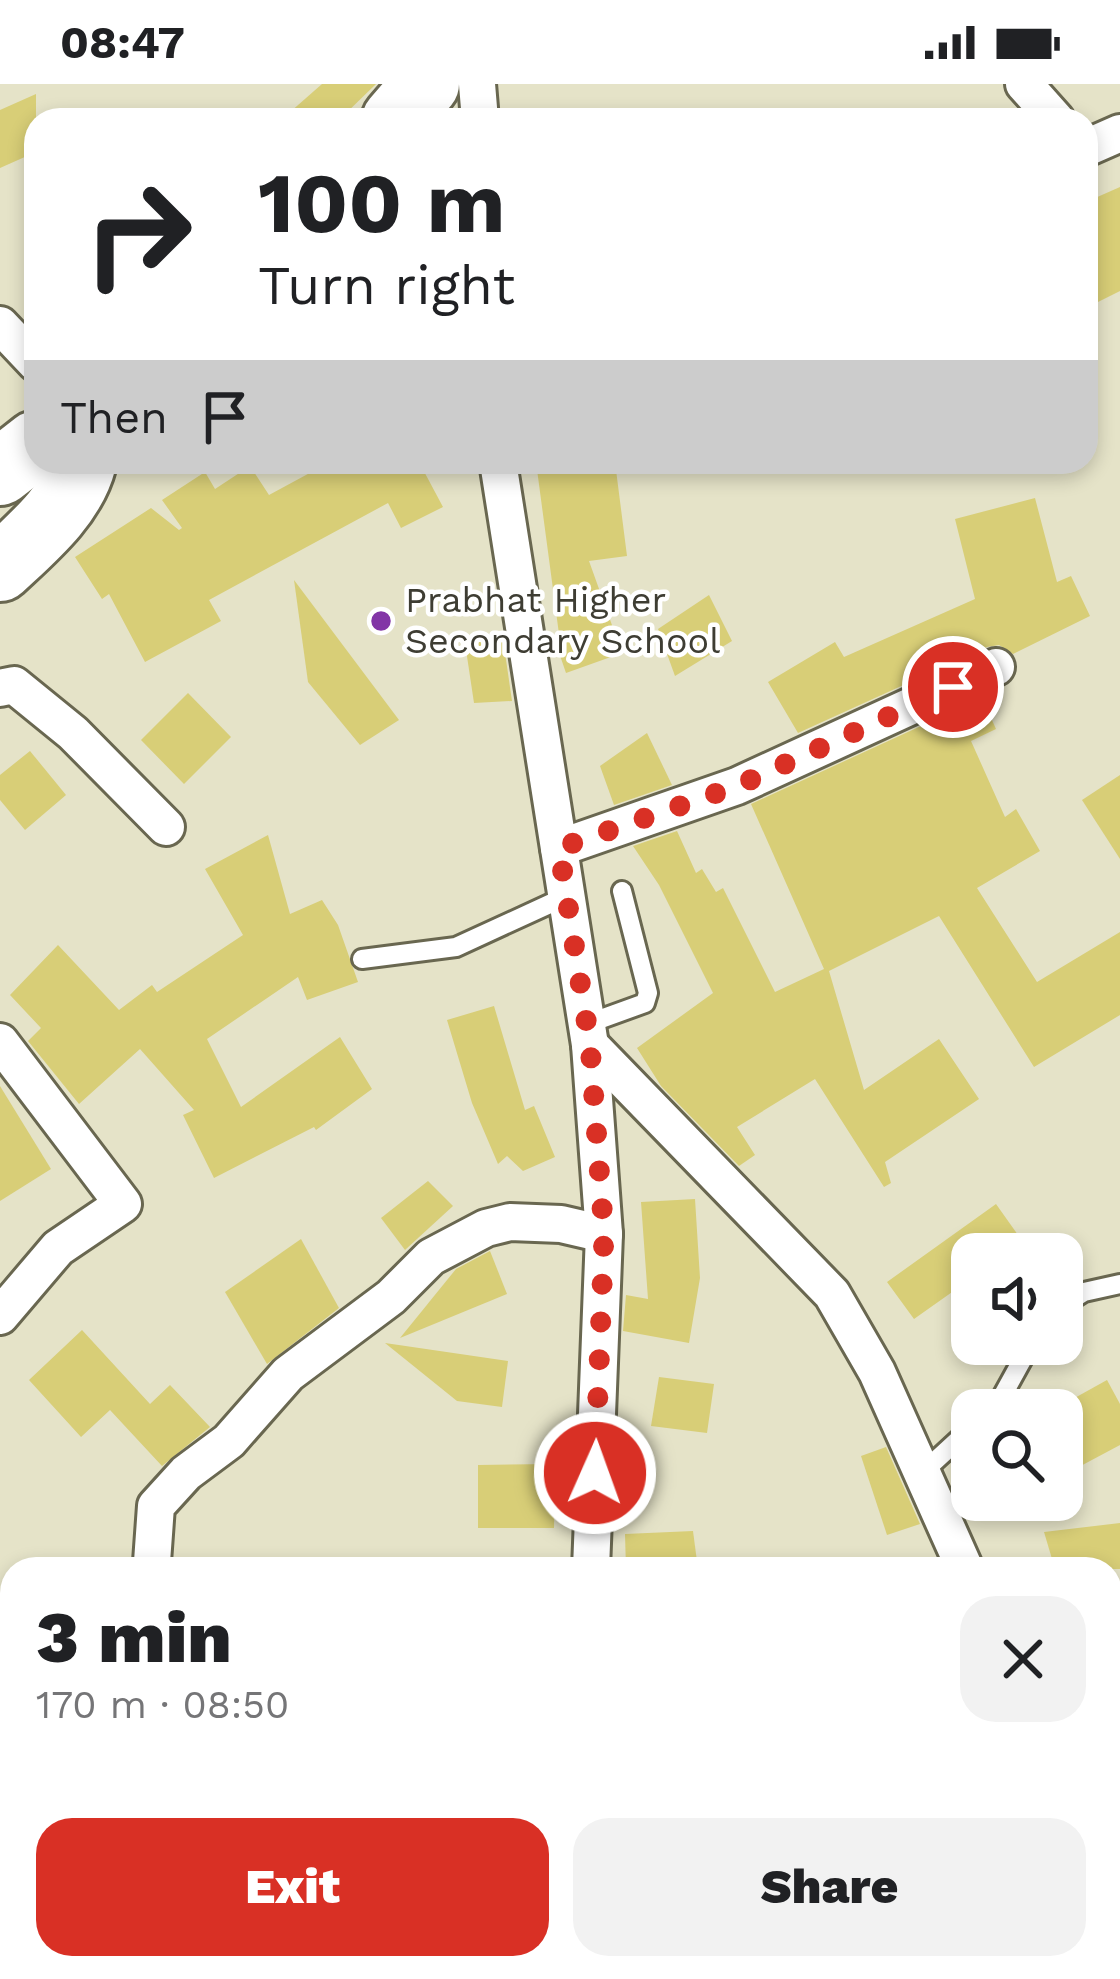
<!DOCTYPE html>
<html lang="en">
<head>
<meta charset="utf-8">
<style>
	body { margin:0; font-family:"Work Sans",sans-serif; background:#f2f2f2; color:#202124; height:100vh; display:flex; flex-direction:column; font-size:45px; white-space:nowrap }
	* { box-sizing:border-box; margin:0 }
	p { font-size:39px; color:#757577 }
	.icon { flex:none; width:66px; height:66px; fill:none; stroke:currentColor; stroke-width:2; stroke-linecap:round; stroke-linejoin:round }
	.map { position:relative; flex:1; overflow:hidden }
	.details { position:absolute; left:0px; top:1473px; width:1122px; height:423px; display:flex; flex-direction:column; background:#fff; border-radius:36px 36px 0 0; box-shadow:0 6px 18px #0003 }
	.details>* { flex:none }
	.banner { position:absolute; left:24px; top:24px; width:1074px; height:366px; border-radius:36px; box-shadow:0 6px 18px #0003; background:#fff; color:#202124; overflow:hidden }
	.controls { position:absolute; left:951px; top:1149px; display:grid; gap:24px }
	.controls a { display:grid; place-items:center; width:132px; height:132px; border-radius:24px; background:#fff; box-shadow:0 6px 18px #0003; font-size:60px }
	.pin { position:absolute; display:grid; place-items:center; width:102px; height:102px; color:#fff; margin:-51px; border:6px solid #fff; border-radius:50%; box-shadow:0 3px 12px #0007 }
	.me { position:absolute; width:132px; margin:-66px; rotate:2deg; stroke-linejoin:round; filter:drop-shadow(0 0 9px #0008) }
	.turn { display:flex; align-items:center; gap:42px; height:252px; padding:0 36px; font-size:54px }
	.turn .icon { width:156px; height:156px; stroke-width:2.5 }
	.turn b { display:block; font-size:84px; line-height:102px }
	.then { display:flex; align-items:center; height:114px; padding:0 36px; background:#0003; gap:24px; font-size:45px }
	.round { display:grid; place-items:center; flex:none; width:126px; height:126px; border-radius:36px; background:#f2f2f2 }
	.headline { display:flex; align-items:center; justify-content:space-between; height:204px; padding:0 36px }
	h1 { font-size:72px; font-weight:800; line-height:90px }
	.cta { display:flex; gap:24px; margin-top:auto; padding:24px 36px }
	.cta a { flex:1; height:138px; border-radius:36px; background:#d93025; color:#fff; font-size:48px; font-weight:800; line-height:138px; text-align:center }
	.cta a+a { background:#f2f2f2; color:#202124 }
	.status { display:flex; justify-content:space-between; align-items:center; height:84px; padding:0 60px; background:#fff; direction:ltr }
	.status svg { height:33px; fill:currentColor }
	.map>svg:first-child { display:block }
	.green { fill:#d3cd91 }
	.building { fill:#d8ce77 }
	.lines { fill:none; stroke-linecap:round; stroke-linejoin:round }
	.lane-casing { stroke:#696750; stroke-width:24 }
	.street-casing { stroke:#696750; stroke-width:42 }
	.highway-casing { stroke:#696750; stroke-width:72 }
	.lane { stroke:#fff; stroke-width:18 }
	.street { stroke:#fff; stroke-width:36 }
	.highway { stroke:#fff; stroke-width:66 }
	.route { stroke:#d93025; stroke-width:21; stroke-dasharray:0 37.8 }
	.poi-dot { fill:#8235a6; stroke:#fff; stroke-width:4.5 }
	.labels { text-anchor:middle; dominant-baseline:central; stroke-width:9; stroke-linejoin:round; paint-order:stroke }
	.poi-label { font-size:36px; fill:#3e3d33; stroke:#fff; text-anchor:start }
</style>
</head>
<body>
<div class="status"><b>08:47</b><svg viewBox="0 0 49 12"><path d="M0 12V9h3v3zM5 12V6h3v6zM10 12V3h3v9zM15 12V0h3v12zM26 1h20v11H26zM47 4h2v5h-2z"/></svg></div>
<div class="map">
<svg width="1120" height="1895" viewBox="0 0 1120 1895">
	<rect width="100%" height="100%" fill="#e5e3c8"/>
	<polygon class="green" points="0,1712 12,1723 12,1884 224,1884 241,1890 244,1884 570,1884 569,1895 0,1895"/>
	<g class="building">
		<polygon points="322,0 376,0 339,36 281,36"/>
		<polygon points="36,10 36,68 0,84 0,26"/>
		<polygon points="1120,103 1120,207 1086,224 1086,118"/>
		<polygon points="330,378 419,378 443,423 401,444 388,419 209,516 221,537 145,578 109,510 102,515 75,473 151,424 179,446 182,444 162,416 205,388 215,405 250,382 269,411"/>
		<polygon points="536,378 615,378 627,472 589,477 622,569 566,589 553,551 559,550"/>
		<polygon points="1035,414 1057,498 1071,492 1090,532 1013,570 999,561 987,563 798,649 768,598 835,558 844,573 975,515 955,435"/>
		<polygon points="294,496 399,636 360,661 308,598"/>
		<polygon points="709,511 732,557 675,592 658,545"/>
		<polygon points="503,555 512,617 474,619 465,559"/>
		<polygon points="188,609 231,653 184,700 141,656"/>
		<polygon points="982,614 996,645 971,657 1005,733 1016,725 1040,767 977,804 1037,898 1120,848 1120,931 1034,983 939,832 829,887 864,1006 939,955 979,1015 885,1078 891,1099 884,1103 815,995 737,1043 755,1071 739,1082 661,1002 637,964 713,909 659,801 633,762 677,747 696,789 702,785 716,808 723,804 775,908 824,885 751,720"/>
		<polygon points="647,649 672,701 614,721 600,682"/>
		<polygon points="30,667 66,711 25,746 0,716 0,691"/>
		<polygon points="1120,691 1120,775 1082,716"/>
		<polygon points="268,751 290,830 322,816 338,841 358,898 307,916 298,893 207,955 241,1023 340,953 372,1005 316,1046 314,1043 214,1094 183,1031 194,1026 140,965 79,1020 28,957 41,944 10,911 58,861 119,926 152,901 157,908 243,851 205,785"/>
		<polygon points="494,922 525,1026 534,1022 555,1073 523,1087 507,1072 498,1080 472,1019 447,936"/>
		<polygon points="0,1002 51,1085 0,1117"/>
		<polygon points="428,1097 453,1122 405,1166 381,1134"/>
		<polygon points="695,1115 700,1194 689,1259 623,1247 626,1211 648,1215 641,1118"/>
		<polygon points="996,1120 1023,1158 1006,1170 972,1170 972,1194 914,1235 887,1198"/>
		<polygon points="301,1155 339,1224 267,1280 225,1208"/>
		<polygon points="490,1167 507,1210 400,1254 456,1185"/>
		<polygon points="82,1246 150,1320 170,1301 210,1343 162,1382 110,1326 81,1353 29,1296"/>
		<polygon points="385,1259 508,1277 502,1323 457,1317"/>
		<polygon points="659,1293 714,1300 707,1349 651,1342"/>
		<polygon points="1107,1296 1120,1320 1120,1361 1075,1385 1062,1360 1062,1321"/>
		<polygon points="886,1363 920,1440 887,1451 861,1372"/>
		<polygon points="555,1380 554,1444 478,1444 478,1381"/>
		<polygon points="1120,1439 1120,1485 1055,1485 1044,1448"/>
		<polygon points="693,1447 698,1485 626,1485 625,1450"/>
	</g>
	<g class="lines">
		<defs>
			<g id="lane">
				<polyline points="362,875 456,863 567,812"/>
				<polyline points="587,940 645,919 648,909 622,807"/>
				<polyline points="1062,1222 1084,1208 1120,1200"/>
				<polyline points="991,1326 999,1318 1031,1260"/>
				<polyline points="922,1389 972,1343"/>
			</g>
			<g id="street">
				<polyline points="477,0 480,36"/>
				<polyline points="1024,0 1056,36"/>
				<polyline points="1086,64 1120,49"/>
				<polyline points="0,241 36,279"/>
				<polyline points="498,378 590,961 604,1150 591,1485"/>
				<polyline points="0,604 14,601 73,649 166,743"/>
				<polyline points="559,764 737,702 996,583"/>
				<polyline points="0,958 123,1120 58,1164 0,1232"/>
				<polyline points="590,961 832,1210 877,1288 965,1485"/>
				<polyline points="155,1485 152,1478 156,1422 186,1389 229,1357 288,1290 391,1213 431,1173 486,1144 510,1138 561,1140 604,1150"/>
				<polyline points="1110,1748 1120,1761"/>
				<polyline points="575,1895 575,1884"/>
			</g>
			<g id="highway">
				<polyline points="395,36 426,0"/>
				<polyline points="0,388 36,360"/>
				<path d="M0,484C32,454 72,421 83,378"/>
			</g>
		</defs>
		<use href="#lane" class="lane-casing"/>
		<use href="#street" class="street-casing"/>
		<use href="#highway" class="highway-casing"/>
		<use href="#lane" class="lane"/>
		<use href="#street" class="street"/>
		<use href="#highway" class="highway"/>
	</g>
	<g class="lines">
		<polyline class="route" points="595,1389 604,1150 590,961 559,764 737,702 953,603"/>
	</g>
	<circle class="poi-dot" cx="381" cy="537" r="12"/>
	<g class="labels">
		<g class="poi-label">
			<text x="405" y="516">Prabhat Higher<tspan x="405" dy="41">Secondary School</tspan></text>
		</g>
	</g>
</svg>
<div class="controls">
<a><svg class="icon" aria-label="sound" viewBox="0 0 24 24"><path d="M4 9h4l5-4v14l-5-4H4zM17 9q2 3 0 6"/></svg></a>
<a><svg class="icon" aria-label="search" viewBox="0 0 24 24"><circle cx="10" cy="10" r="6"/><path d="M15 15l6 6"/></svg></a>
</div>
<div class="pin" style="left:953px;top:603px;background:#d93025"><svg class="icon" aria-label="arrive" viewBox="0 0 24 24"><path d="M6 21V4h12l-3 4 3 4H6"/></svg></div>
<svg class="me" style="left:595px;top:1389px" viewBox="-20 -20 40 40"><circle r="17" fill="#d93025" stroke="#fff" stroke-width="3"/><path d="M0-11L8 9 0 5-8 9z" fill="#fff"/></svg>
<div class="banner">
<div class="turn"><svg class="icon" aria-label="right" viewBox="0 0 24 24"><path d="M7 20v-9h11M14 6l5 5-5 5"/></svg><div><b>100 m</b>Turn right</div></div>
<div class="then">Then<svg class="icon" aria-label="arrive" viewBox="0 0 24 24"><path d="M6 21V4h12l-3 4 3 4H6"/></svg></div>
</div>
<section class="details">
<div class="headline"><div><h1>3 min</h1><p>170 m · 08:50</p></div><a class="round"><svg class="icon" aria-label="close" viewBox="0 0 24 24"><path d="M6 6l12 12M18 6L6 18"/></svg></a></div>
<div class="cta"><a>Exit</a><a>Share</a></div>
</section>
</div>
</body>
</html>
